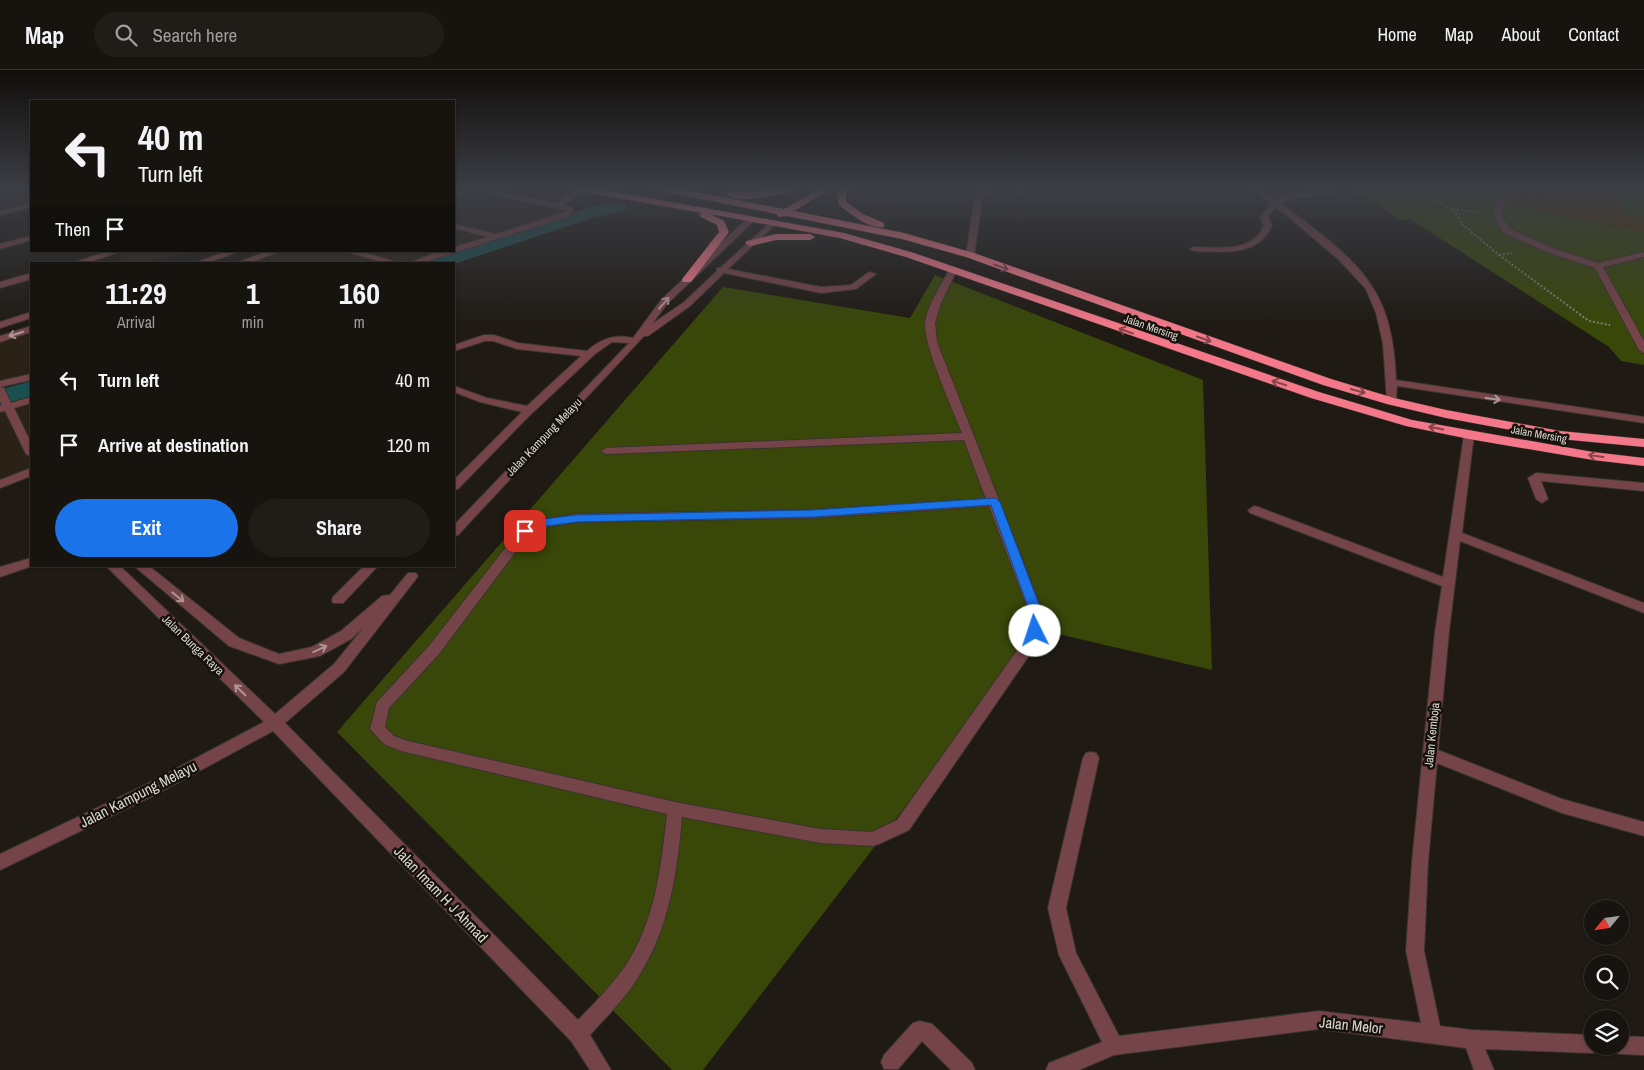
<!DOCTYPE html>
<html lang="en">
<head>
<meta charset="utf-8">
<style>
	body { margin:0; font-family:"Archivo Narrow",sans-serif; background:#201d18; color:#f1f3f6; height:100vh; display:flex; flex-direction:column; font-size:19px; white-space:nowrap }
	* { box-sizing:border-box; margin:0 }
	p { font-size:16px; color:#9e9e9e }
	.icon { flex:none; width:28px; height:28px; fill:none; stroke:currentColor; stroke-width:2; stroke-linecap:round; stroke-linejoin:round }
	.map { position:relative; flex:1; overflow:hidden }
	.panel { position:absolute; left:30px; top:192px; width:425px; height:305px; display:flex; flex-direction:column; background:#17140f; border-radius:0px; box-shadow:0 1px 4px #0004,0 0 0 1px #36332f }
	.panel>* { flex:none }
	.hud { position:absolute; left:30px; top:30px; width:425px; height:152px; border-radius:0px; box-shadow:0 1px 4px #0004,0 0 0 1px #36332f; background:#17140f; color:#f1f3f6; overflow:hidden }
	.needle { width:32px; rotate:241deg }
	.fabs { position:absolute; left:1584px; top:830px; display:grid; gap:10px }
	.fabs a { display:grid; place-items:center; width:45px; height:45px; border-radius:50%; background:#17140f; box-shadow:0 1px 4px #0004,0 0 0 1px #36332f; font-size:25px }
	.pin { position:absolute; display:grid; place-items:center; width:42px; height:42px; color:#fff; margin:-21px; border-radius:10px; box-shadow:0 2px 8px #0006 }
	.me { position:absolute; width:55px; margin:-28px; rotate:356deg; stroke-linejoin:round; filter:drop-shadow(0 0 4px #0008) }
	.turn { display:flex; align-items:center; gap:18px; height:105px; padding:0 25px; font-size:22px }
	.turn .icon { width:65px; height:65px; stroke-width:2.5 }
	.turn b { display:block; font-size:35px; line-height:42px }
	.then { display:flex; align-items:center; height:48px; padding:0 25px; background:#0003; gap:10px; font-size:19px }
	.eta { display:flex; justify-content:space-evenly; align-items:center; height:85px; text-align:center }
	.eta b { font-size:30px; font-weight:700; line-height:35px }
	.action { display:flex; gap:10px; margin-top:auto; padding:10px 25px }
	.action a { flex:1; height:58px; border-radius:30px; background:#1a73e8; color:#fff; font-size:20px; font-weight:700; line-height:58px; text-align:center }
	.action a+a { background:#201d18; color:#f1f3f6 }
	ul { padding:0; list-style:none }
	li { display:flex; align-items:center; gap:15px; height:65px; padding:0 25px }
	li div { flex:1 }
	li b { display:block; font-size:19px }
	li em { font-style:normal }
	header { display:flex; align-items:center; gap:30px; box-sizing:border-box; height:70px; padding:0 25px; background:#17140f; border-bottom:1px solid #36332f }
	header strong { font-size:24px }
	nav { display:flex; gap:28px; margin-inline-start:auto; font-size:18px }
	.search { width:350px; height:45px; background:#201d18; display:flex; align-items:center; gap:12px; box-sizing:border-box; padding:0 18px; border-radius:28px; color:#9e9e9e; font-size:19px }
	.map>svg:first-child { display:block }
	.built { fill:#2b2217 }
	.green { fill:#394708 }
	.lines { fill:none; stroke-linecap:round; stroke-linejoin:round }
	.canal { fill:#1a5050; fill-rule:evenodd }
	.building { fill:#4f3100 }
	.minor-casing { stroke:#39342f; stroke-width:2 }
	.highway-casing { stroke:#39342f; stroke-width:1 }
	.path { stroke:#827e79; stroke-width:2; stroke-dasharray:2 2; stroke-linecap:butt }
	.minor { fill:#754449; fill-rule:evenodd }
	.highway { fill:#f47889; fill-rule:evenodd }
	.oneway { stroke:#85444a }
	.oneway2 { stroke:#ad9594 }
	.route { fill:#1a73e8; stroke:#114b97 }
	.labels { text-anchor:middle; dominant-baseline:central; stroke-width:5; stroke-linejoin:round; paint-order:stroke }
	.far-street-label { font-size:11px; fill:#dad7d2; stroke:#16110b }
	.street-label { font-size:12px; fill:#dad7d2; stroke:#16110b }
	.near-street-label { font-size:15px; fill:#dad7d2; stroke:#16110b }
</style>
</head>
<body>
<header>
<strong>Map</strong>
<div class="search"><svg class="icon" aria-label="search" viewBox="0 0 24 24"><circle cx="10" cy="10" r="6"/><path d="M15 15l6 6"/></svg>Search here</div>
<nav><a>Home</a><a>Map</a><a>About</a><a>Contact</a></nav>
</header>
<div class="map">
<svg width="1644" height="1000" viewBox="0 0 1644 1000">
	<rect width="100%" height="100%" fill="#1f1a14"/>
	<g class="built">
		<polygon points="0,117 31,117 31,136 0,144"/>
		<polygon points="454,117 500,117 489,120 570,137 574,140 571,144 417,194 229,194 269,181 454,181"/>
		<polygon points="121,181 197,181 138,194 121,194"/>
		<polygon points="31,255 31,406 0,418 0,265"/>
	</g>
	<g class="green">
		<polygon points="1349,117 1644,117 1644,295 1621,291 1609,277 1410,149 1400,150"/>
		<polygon points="935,205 1203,310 1212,600 1041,560 703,1000 672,1000 337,662 723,217 910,248"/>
	</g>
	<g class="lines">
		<g class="canal">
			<polygon points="618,132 624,133 627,137 624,141 595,147 454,194 426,194 429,190 584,139"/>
			<polygon points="31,311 31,326 0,335 0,320"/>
		</g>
	</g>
	<polygon class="building" points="1541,117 1620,117 1619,143 1644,148 1644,161 1617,155 1617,157 1510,135 1513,121 1539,126"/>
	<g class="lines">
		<defs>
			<g id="minor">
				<polygon points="462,117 477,117 555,133 582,117 589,119 563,135 570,136 573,140 570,146 419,194 406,194 440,181 454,181 454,177 488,167 454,158 454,154 496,164 564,142 565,140 471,120 454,125 454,121"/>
				<polygon points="980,117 988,117 982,132 974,185 970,187 966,185 974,132"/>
				<path d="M1249,117H1258L1275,130L1286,126L1323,120L1327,118L1326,117H1335V121C1317,128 1297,124 1280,133C1311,156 1353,185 1373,218C1390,244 1395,279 1396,310L1644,347V353L1397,316L1396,331L1391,334L1387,333L1383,274L1376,243L1366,219L1339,190L1285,144L1275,137L1268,147L1272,155C1259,187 1223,182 1194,181L1190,179L1194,177C1219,177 1253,183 1264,155L1260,147L1271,133Z"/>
				<polygon points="1500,117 1508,117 1501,146 1510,159 1555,179 1598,193 1644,182 1644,187 1603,197 1644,271 1644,283 1639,280 1595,198 1549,183 1504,163 1493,146"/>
				<polygon points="31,133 31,137 0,145 0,141"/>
				<path d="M750,146L757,148L667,234L652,254L684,232L717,201V198H720L773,150H776V154L728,199L821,217L851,215L869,202L876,204L856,219L821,223L724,203L690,236L648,266H644L458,465L454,466V455L629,273L612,272L595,284L526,349L458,419L454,420V410L522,342L480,332L454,322V316L487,328L527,336L581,286L517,279L493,271H485L454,281V275L484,265H494L518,273L587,281C602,268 614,264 633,268L661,230Z"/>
				<polygon points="31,166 31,170 0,179 0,174"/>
				<polygon points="108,181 122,181 84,194 70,194"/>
				<polygon points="227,181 240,181 205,194 192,194"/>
				<polygon points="268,181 281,181 247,194 234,194"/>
				<polygon points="344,181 359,181 403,194 388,194"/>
				<path d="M953,197L957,200L941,233L935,253L937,272L1044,545L1042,561L1028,587L909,760L879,774L873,776L820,773L682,747C677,804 669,860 637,909C624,930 606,947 590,965L611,1000H590L571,971L273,661L155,725L0,800V784L145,715L264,652L106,496H120L275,644L334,594L364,557L351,569L320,586L279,594L229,576L134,496H149L239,568L279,584L312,577L341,561L382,526L390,525L408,503H416L418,506L416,509L344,602L285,653L578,950C594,934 610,917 624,898C655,853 661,798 667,744L401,681L384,674L370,659L377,632L429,576L521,458L545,449L576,444L812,440L986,429L964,370L606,384L601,381L606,378L962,363C953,340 923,274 925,253C927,235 941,216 949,200ZM989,436L1030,545L1028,561L1018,579L897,750L872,762L820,759L675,732L408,671L394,666L385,657L389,638L439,584L529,464L547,457L576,452L812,448Z"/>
				<polygon points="31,203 31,209 0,218 0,212"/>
				<polygon points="31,242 31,248 0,258 0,252"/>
				<polygon points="31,256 31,262 0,272 0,266"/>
				<polygon points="31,304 31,310 0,317 4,318 11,333 31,327 31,333 14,338 31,373 31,387 26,384 5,341 0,342 0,336 2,335 0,331 0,311"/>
				<polygon points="1469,362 1474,365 1462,463 1644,533 1644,543 1460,471 1449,562 1438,680 1562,729 1644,752 1644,766 1562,743 1437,693 1428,792 1424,881 1440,956 1472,960 1592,965 1592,976 1600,976 1599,981 1592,983 1485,979 1494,1000 1474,1000 1466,978 1319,959 1114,985 1079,1000 1046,1000 1049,993 1102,972 1059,885 1048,838 1083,688 1086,683 1091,682 1096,683 1099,688 1066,838 1076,883 1119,966 1319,941 1421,953 1406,881 1412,792 1435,562 1442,516 1250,443 1248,440 1254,436 1258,437 1443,507 1464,365"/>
				<polygon points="31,398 31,406 0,418 0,410"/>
				<polygon points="1536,403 1644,413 1644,421 1541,411 1548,429 1542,433 1536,429 1528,408"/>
				<polygon points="31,488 32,496 0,507 0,497"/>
				<polygon points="364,496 378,496 343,533 333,533 332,530 333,527"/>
				<polygon points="920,951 932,954 972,993 975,1000 951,1000 922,971 898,999 884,999 881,992 884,985 913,953"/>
				<polygon points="1620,966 1644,967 1644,985 1620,984 1613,982 1611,976 1620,976"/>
			</g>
			<g id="highway">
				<polygon points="569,117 588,117 844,163 914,183 1319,322 1412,350 1593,382 1644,388 1644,396 1593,390 1469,369 1406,356 1311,328 906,187 840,168 710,144 724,151 729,162 691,212 683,212 682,210 683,208 719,162 717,155 701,147 699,145 702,143 573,120"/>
				<polygon points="652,117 670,117 784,139 823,117 833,117 794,141 904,163 974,183 1331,309 1394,328 1446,340 1560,361 1644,369 1644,377 1560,369 1446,348 1387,334 1323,315 966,187 902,169 787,146 778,147 777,144 656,120"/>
				<path d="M784,117H802L798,120C782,123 739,135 727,125L731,122H756Z"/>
				<path d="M842,117H852L846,123V132L863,144L884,153V157C869,159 851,144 839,135L837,122Z"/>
				<polygon points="776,164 810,164 815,167 810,170 776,170 750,176 745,173 747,171"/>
			</g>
		</defs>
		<use href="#minor" class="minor-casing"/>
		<use href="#highway" class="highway-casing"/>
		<g class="path">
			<polyline points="1403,117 1453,139 1462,154 1499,185 1589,251 1610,255"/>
			<polyline points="1420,124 1429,121 1431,117"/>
			<polyline points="1453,139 1481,143"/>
			<polyline points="1499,185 1512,183"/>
		</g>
		<use href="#minor" class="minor"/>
		<use href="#highway" class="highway"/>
	</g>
	<defs><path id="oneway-shaft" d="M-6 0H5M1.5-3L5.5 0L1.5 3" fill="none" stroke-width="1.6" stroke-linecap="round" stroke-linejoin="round" transform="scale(1.25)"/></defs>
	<g class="oneway">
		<use href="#oneway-shaft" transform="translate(1001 197) rotate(20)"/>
		<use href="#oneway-shaft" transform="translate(1126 261) rotate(-161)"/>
		<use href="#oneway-shaft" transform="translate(1204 269) rotate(19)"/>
		<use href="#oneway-shaft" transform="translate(1279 313) rotate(-162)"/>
		<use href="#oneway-shaft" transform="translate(1358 321) rotate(16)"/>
		<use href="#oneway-shaft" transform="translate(1436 358) rotate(-168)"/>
		<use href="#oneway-shaft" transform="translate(1596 386) rotate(-172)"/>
	</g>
	<g class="oneway2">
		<use href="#oneway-shaft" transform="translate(664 233) rotate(-49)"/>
		<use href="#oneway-shaft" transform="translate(16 264) rotate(162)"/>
		<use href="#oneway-shaft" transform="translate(1493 329) rotate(7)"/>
		<use href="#oneway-shaft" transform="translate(178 527) rotate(39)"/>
		<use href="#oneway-shaft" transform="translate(320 579) rotate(-25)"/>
		<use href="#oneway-shaft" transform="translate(240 620) rotate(-136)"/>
	</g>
	<linearGradient id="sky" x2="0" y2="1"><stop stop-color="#110e0b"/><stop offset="0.46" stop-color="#3c3e45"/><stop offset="1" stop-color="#3c3e45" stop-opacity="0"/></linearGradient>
	<rect width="1644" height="257" fill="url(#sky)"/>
	<polygon class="route" points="995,428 1000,432 1043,545 1040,564 1031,564 1029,561 1031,545 991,435 812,447 576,452 547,456 525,465 519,461 521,459 545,449 576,445 812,440"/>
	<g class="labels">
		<g class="far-street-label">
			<text transform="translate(1151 257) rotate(19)">Jalan Mersing</text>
			<text transform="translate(1539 364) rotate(10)">Jalan Mersing</text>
		</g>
		<g class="street-label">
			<text transform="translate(544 367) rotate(-46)">Jalan Kampung Melayu</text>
			<text transform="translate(193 575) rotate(44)">Jalan Bunga Raya</text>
			<text transform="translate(1432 665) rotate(-84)">Jalan Kemboja</text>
		</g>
		<g class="near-street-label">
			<text transform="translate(138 724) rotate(-27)">Jalan Kampung Melayu</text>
			<text transform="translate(441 824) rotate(46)">Jalan Imam H J Ahmad</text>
			<text transform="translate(1351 955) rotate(6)">Jalan Melor</text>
		</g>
	</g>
</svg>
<div class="fabs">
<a><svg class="needle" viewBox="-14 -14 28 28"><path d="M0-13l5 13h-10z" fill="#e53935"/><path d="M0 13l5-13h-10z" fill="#9e9e9e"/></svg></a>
<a><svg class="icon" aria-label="search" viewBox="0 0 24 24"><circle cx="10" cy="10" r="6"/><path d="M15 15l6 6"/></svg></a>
<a><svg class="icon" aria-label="layers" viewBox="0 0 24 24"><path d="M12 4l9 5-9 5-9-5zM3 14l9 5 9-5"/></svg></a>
</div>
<div class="pin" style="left:525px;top:461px;background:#d93025"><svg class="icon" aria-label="arrive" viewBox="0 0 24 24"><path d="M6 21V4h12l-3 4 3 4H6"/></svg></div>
<svg class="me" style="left:1035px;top:561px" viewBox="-20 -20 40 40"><circle r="19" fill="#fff"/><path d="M0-13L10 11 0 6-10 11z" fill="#1a73e8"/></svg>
<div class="hud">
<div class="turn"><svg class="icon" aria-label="left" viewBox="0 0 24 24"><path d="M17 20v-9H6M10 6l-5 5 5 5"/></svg><div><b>40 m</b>Turn left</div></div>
<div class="then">Then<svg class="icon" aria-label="arrive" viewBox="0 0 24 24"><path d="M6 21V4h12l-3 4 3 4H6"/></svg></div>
</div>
<section class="panel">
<div class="eta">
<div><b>11:29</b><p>Arrival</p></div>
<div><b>1</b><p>min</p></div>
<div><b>160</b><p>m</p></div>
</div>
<ul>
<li><svg class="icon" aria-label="left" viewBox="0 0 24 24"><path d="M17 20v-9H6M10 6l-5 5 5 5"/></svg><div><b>Turn left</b></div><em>40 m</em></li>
<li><svg class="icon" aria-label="arrive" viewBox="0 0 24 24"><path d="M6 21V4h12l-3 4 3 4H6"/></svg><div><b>Arrive at destination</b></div><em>120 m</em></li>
</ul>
<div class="action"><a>Exit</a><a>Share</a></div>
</section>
</div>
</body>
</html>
